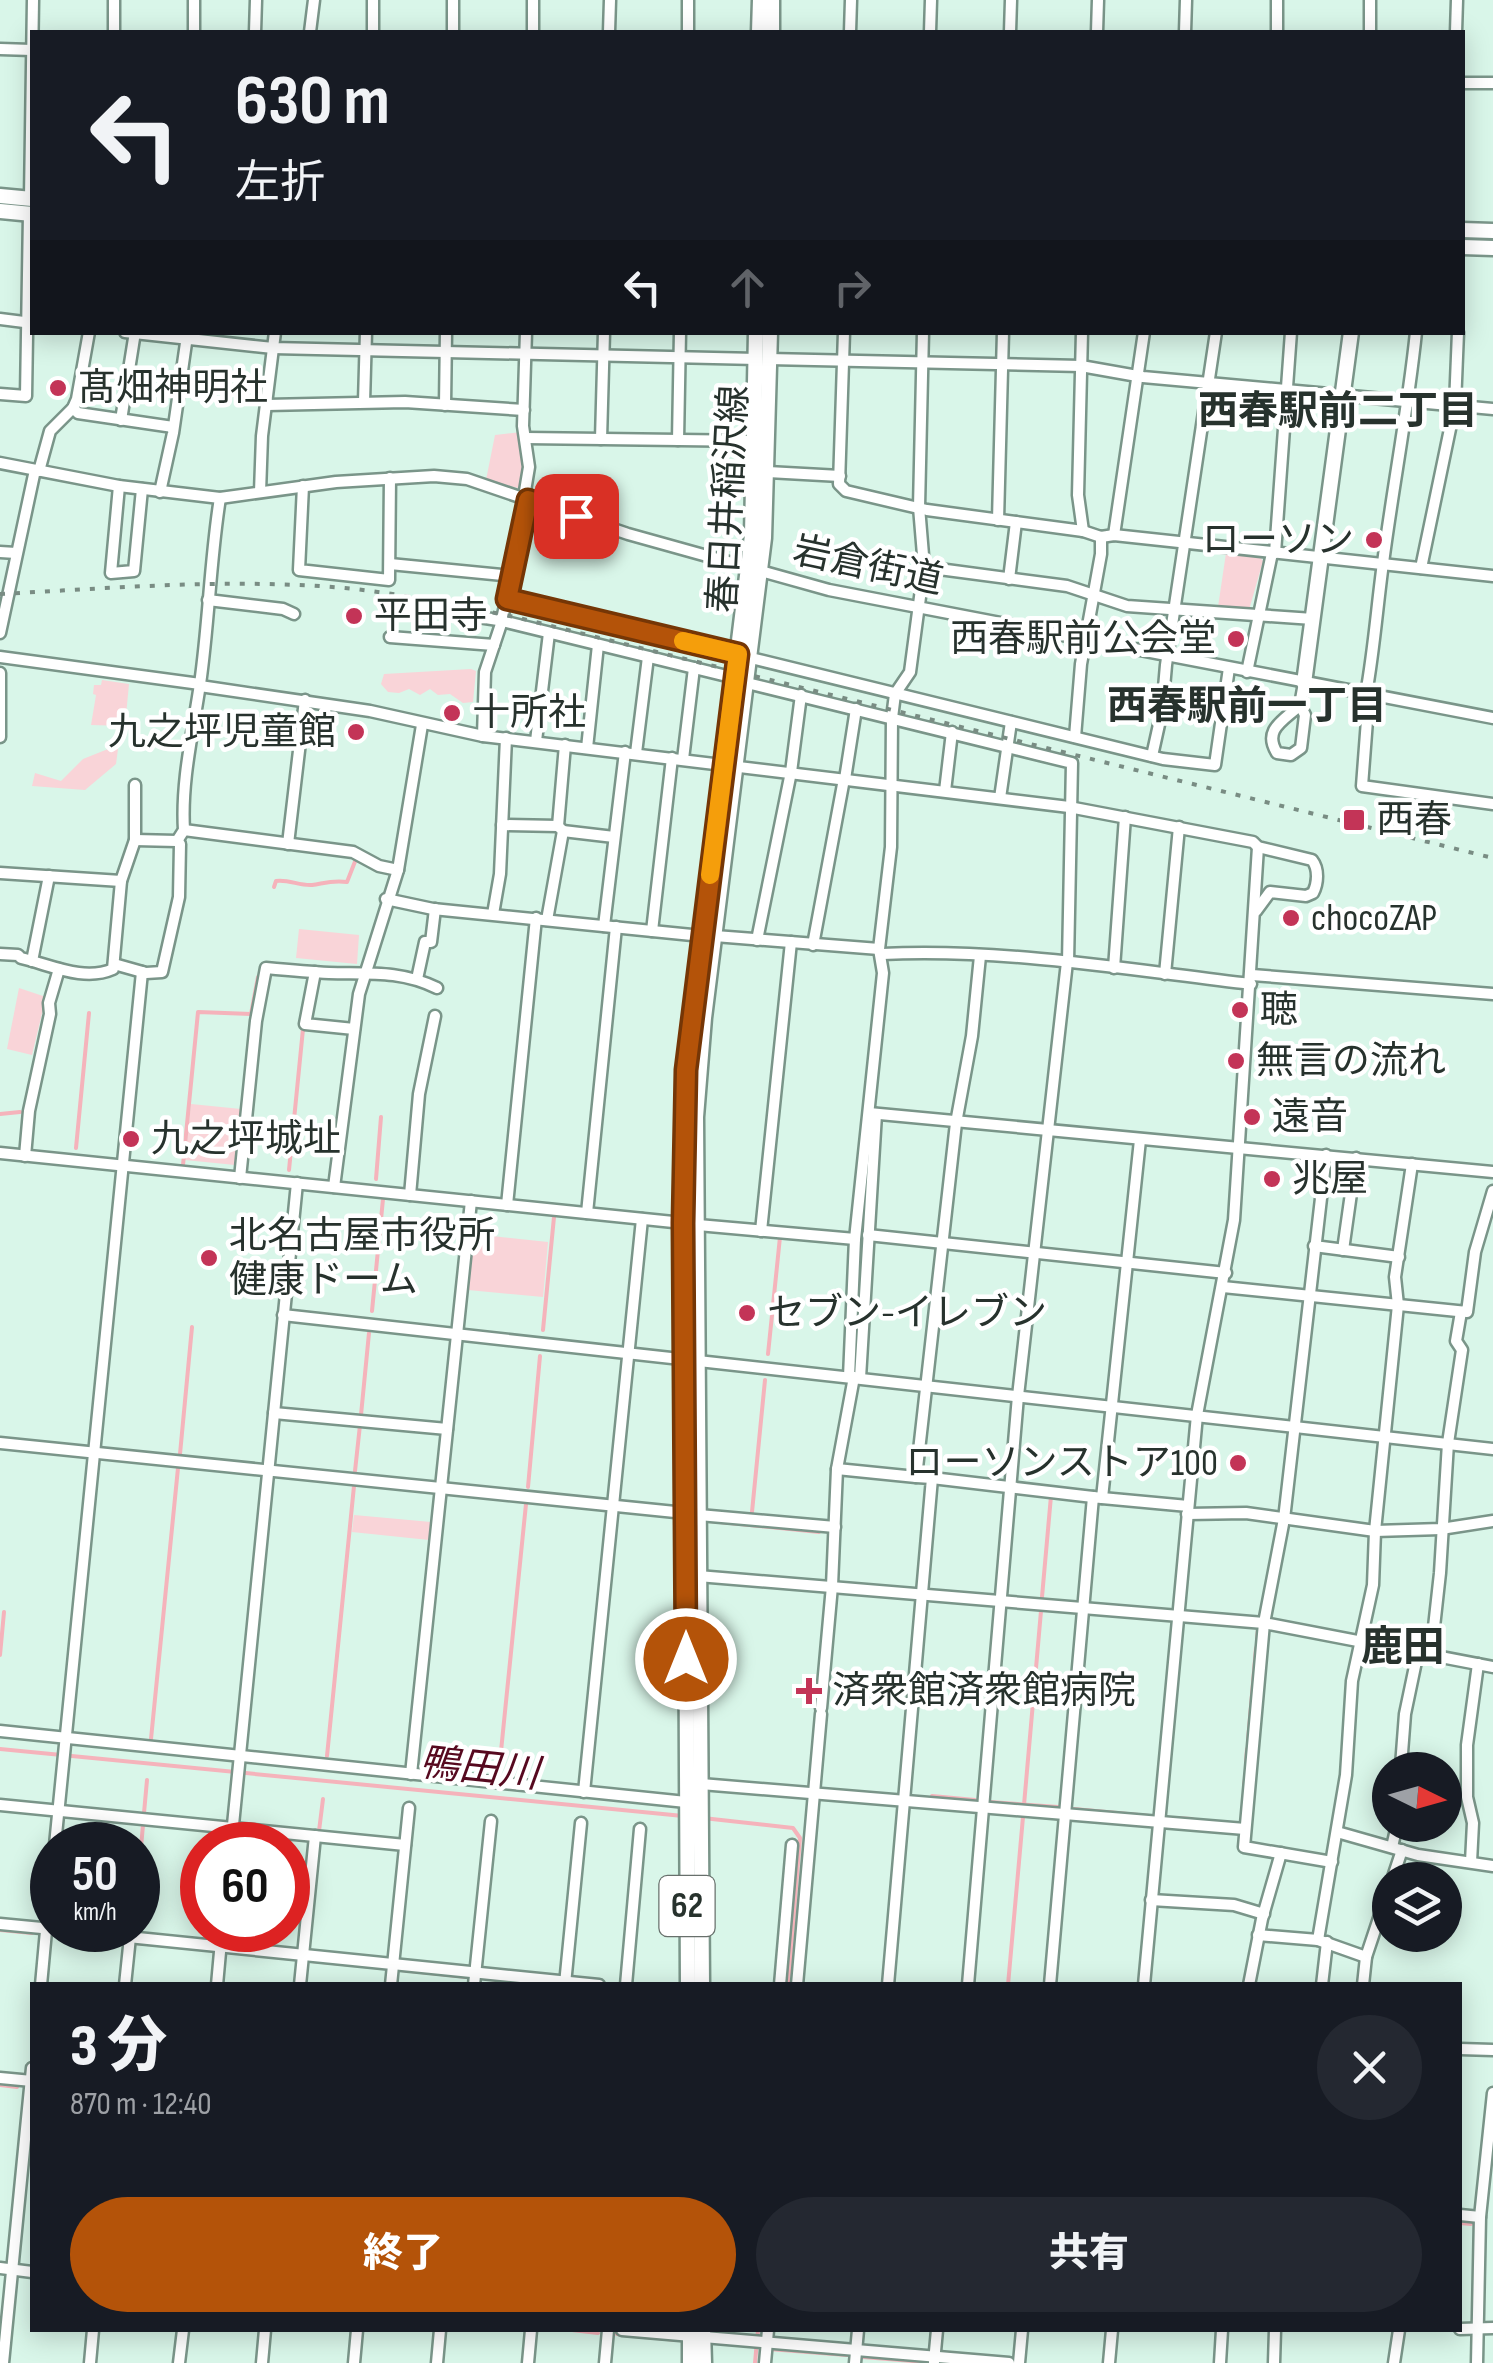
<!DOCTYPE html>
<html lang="ja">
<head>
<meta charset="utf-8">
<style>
	body { margin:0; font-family:"Sofia Sans Condensed","Noto Sans JP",sans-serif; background:#242831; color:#f1f3f6; height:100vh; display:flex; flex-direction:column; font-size:38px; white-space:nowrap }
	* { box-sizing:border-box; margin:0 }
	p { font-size:32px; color:#9ea1a6 }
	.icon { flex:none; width:55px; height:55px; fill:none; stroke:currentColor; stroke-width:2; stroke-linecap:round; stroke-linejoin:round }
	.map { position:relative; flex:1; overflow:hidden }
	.drawer { position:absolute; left:30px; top:1982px; width:1432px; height:350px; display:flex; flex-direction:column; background:#171b24; border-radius:0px; box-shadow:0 5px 25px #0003 }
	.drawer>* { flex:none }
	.banner { position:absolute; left:30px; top:30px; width:1435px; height:305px; border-radius:0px; box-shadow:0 5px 25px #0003; background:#171b24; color:#f1f3f6; overflow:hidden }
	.needle { width:65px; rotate:95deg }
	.tools { position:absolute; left:1372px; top:1752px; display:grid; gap:20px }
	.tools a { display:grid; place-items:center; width:90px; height:90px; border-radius:50%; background:#171b24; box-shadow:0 5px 25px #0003; font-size:50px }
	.speed { position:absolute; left:30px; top:1822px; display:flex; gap:20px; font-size:50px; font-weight:700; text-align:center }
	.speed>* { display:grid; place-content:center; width:130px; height:130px; border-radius:50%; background:#171b24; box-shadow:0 5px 25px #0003; line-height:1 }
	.speed small { font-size:25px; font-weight:400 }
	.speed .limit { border:15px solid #d22; background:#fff; color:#111 }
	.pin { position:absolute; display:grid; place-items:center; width:85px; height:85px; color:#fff; margin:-42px; border-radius:20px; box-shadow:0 5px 15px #0006 }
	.me { position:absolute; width:110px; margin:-55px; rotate:0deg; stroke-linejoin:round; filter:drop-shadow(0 0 8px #0008) }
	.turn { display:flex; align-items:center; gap:35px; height:210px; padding:0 40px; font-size:45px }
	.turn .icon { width:130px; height:130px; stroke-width:2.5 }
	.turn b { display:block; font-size:70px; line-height:85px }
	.lanes { display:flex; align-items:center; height:95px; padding:0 40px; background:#0003; justify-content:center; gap:50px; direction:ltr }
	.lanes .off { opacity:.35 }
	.round { display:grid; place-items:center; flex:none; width:105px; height:105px; border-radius:52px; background:#242831 }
	.headline { display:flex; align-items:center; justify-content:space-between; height:170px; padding:0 40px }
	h1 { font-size:60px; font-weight:800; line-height:75px }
	.primary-button { display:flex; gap:20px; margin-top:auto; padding:20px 40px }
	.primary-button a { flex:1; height:115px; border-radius:60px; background:#b45309; color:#fff; font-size:40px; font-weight:800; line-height:115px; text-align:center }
	.primary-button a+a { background:#242831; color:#f1f3f6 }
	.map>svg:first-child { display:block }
	.green { fill:#f9d4d8 }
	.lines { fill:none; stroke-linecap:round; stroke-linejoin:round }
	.stream { stroke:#f5b3bb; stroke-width:4 }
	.minor-casing { stroke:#7a9589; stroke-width:15 }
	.major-casing { stroke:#7a9589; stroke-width:19 }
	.minor { stroke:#fff; stroke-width:10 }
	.major { stroke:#fff; stroke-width:14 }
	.rail { stroke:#798c83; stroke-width:4; stroke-dasharray:5 10; stroke-linecap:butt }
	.route-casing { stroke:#753606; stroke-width:25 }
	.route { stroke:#b45309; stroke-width:18 }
	.slow { stroke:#f59e0b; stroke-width:18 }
	.poi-dot { fill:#c33457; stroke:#fff; stroke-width:4 }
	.labels { text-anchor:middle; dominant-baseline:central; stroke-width:9; stroke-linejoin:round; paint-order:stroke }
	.shield { fill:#fff; stroke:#68706c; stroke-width:2.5 }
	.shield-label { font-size:35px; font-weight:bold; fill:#27322d }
	.poi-label { font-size:38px; fill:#27322d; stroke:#fff; text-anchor:start }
	.street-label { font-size:38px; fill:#27322d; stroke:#fff }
	.neighbourhood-label { font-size:40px; font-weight:bold; fill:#27322d; stroke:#fff }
	.water-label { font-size:40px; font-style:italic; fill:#56091f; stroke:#fff }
	.quarter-label { font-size:42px; font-weight:bold; fill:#27322d; stroke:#fff }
</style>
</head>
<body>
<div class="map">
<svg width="1493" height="2363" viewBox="0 0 1493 2363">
	<rect width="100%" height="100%" fill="#d9f6e9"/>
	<g class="green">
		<polygon points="522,432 526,467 522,489 486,480 495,435"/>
		<polygon points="1226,553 1259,556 1263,561 1249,610 1218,607"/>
		<polygon points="471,669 476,671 473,702 463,703 450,694 438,695 430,689 420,695 409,689 399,693 388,692 381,684 384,674"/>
		<polygon points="102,680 129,684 125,726 91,725 96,695 93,694 94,685 101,685"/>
		<polygon points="113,747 118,749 116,764 85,790 32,786 35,773 61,781 83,759"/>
		<polygon points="299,929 359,935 357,964 296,958"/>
		<polygon points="19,988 46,997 32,1055 7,1049"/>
		<polygon points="191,1104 241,1109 235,1165 185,1160"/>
		<polygon points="474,1234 548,1242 543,1297 468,1290"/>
		<polygon points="354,1515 431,1522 429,1540 352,1532"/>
	</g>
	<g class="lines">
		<g class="stream">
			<path d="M274,887L276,881C288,879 300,886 312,885C325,883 332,880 347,882L356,859"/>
			<polyline points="0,1114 20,1112"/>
			<polyline points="76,1148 89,1013"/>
			<polyline points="183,1165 198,1012 251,1014 258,977"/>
			<polyline points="289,1170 303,1029"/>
			<polyline points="376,1179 381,1117"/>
			<polyline points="372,1311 383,1199"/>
			<polyline points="543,1330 554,1217"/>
			<polyline points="855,1342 866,1191"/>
			<polyline points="768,1354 780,1237"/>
			<polyline points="361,1415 369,1333"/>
			<polyline points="180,1454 192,1327"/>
			<polyline points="355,1471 360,1425"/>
			<polyline points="528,1487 540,1356"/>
			<polyline points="752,1512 765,1380"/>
			<polyline points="710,1521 819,1532"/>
			<polyline points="1042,1597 1051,1496"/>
			<polyline points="1257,1640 1258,1629"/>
			<polyline points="0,1655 4,1612"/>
			<polyline points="151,1739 178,1468"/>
			<polyline points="1248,1741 1256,1648"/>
			<polyline points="0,1749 683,1816"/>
			<polyline points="327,1756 354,1486"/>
			<polyline points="1246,1763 1247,1749"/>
			<polyline points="499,1771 526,1504"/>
			<polyline points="1244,1785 1245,1779"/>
			<polyline points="932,1796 975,1800"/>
			<polyline points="990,1802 1058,1807"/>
			<polyline points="1024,1805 1041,1611"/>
			<polyline points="1074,1809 1149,1816"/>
			<polyline points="144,1813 147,1780"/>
			<polyline points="703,1818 793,1828 800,1838 788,1985"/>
			<polyline points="1172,1818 1192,1819"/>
			<polyline points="319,1831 323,1799"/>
			<polyline points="138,1880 143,1825"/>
			<polyline points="0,1930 32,1933"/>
			<polyline points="132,1931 133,1930"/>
			<polyline points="54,1935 121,1942"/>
			<polyline points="136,1943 209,1950"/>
			<polyline points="229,1952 294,1959"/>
			<polyline points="312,1961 384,1968"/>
			<polyline points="402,1970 467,1977"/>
			<polyline points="490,1979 546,1985"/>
			<polyline points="1008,1985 1023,1817"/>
			<polyline points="0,2085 17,2087"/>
			<polyline points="1460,2223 1471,2224"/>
			<polyline points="572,2330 598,2333"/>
			<polyline points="617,2334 677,2340"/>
			<polyline points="769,2349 847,2355"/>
			<polyline points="863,2357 925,2362"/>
			<polyline points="755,2363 758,2330"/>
		</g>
		<defs>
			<g id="minor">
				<polyline points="114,32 114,0"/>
				<polyline points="194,32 194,0"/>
				<polyline points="255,32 256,0"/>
				<polyline points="310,32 314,0"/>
				<polyline points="373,32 373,0"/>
				<polyline points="453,32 453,0"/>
				<polyline points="533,32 533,0"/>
				<polyline points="609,32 610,0"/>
				<polyline points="688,32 688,0"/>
				<polyline points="850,32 851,0"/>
				<polyline points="930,32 931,0"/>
				<polyline points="1010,32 1011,0"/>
				<polyline points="1097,32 1098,0"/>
				<polyline points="1185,32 1186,0"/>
				<polyline points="1277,32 1277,0"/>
				<polyline points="1370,32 1370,0"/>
				<polyline points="1456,32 1457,0"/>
				<polyline points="0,49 32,50"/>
				<polyline points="1462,83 1493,83"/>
				<polyline points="30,198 33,0"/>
				<polyline points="0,319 32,323"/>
				<polyline points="125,332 273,348 757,359"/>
				<polyline points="844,332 839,484 846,491 927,510 1083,531 1101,537 1114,535 1493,576"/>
				<polyline points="1082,332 1078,495 1083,531"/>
				<polyline points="769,359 1081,366 1143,377 1493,409"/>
				<polyline points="0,394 26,396 29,214"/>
				<polyline points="364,402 366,332"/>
				<polyline points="267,405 405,402 524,410"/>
				<polyline points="445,405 446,332"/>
				<polyline points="73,408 78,413 173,427"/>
				<polyline points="121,420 135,332"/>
				<polyline points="526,438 756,441"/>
				<polyline points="601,439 604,332"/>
				<polyline points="678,440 680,332"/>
				<polyline points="0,463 119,486 220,498 336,482 434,476 467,479 628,534 829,590 1493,718"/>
				<polyline points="39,471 50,431 73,408 77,399 89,332"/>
				<polyline points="768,472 840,476"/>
				<polyline points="119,486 111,573 134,571 142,489"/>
				<polyline points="303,486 299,570 389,580 390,478"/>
				<polyline points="160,492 173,433 187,336"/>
				<polyline points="260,492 262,436 275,332"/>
				<polyline points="524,497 529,467 523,426 526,332"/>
				<polyline points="998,520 1003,332"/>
				<polyline points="1114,535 1144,332"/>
				<polyline points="0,552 16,553"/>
				<polyline points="1275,553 1291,332"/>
				<polyline points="390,564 512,576"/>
				<polyline points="924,567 1067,586 1127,606 1313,619"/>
				<polyline points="1421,568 1455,405 1458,332"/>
				<polyline points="1009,579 1016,522"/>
				<polyline points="507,599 738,654"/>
				<polyline points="208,600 283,609 294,614"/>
				<polyline points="395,604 498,620 735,678"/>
				<polyline points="0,633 35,470"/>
				<polyline points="390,637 494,645"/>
				<polyline points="0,657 200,684"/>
				<polyline points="751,658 1163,759 1215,765 1229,668"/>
				<polyline points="1247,672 1272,553"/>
				<polyline points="0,673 0,737"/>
				<polyline points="747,683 1072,763 1068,962"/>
				<path d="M200,686L370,711L483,736L1069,807L1253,842L1258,847L1312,860C1319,869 1318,883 1313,893L1306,896L1270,892L1256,911"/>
				<path d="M1366,694C1374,650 1377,607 1383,563C1393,486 1408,410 1416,332"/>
				<polyline points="1369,694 1362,786 1493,804"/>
				<path d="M1300,705C1285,720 1262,729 1277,753L1291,755L1301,748L1305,715L1300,705L1304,683"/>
				<polyline points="483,736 485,672 501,624 528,500"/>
				<polyline points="1075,737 1081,664 1101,554 1101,537"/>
				<polyline points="536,741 549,633"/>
				<polyline points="587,748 598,645"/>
				<polyline points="636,753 648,657"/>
				<polyline points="1152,756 1162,711 1166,665 1216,332"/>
				<polyline points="683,759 694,668"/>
				<polyline points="845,779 856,709"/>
				<polyline points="945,791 952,732"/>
				<polyline points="1000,798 1011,722"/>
				<polyline points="502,825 558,826"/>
				<polyline points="184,830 353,852 379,866 398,870"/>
				<polyline points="563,831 614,837"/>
				<path d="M135,840L177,841L184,830C181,781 193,732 200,684C209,622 210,560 220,498"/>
				<polyline points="288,844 305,700"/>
				<polyline points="0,873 121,881"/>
				<polyline points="386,899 433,909 702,936"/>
				<polyline points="493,914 500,874 506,738"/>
				<polyline points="547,920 563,831 558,826 565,745"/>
				<polyline points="604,926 625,752"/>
				<polyline points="652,931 672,758"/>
				<polyline points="715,936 879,949"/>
				<polyline points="757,940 791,772 801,695"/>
				<polyline points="813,945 844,779"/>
				<path d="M0,954L18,955L21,958C51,965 84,982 113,969L121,881L135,840V785"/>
				<path d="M882,954C1005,948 1130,970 1251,984"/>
				<polyline points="32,961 49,876"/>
				<polyline points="114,964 146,973 162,972 179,897 180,844 177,841"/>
				<polyline points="1114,968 1125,817"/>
				<polyline points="315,972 305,1024 354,1029"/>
				<polyline points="1165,974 1179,827"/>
				<polyline points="1252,975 1493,994"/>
				<polyline points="417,979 425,942 431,942 435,909"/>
				<polyline points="869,1113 1493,1172"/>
				<polyline points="0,1153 683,1223"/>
				<polyline points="1326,1155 1284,1519 1264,1623 1244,1847 1332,1862"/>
				<polyline points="25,1156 29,1111 50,1014 49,1003 59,969"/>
				<path d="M240,1178L256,1021L266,968C287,970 308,972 329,973C368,974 400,970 437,988"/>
				<polyline points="334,1187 359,994 398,870 422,725"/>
				<polyline points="410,1195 419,1094 435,1016"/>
				<polyline points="507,1205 536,918"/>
				<polyline points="587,1213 616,927"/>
				<polyline points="698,1225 855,1239"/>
				<polyline points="761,1231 791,942"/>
				<polyline points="868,1235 1226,1273"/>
				<polyline points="1314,1246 1399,1257"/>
				<polyline points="1343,1250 1356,1158"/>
				<polyline points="1223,1287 1467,1312 1475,1252 1493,1191"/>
				<polyline points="283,1315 1493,1449"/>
				<polyline points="849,1377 855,1239 883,973 879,949 891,847 892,718 895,694 910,672 924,567 919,507 923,332"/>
				<polyline points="860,1378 876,1114"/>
				<polyline points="274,1413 447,1429"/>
				<polyline points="0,1443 685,1513"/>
				<polyline points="837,1469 916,1477"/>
				<polyline points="932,1478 1093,1497"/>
				<polyline points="1102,1498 1188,1506"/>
				<polyline points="1187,1514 1246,1513 1375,1531 1441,1529 1493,1521"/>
				<polyline points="699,1515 835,1527"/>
				<polyline points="698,1576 1264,1623 1493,1667"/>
				<polyline points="1431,1654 1440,1573 1448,1443 1462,1350 1456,1341 1461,1312"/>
				<polyline points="821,1708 832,1586 837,1469 854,1377"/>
				<polyline points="0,1731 686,1802"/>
				<polyline points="1413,1770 1414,1767 1401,1766 1405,1714 1418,1652"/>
				<polyline points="411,1774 471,1201"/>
				<polyline points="701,1784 1245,1829"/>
				<polyline points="584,1792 642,1219"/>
				<polyline points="0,1805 405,1845"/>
				<polyline points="1337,1832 1418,1855 1493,1866"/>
				<polyline points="55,1845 142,972"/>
				<polyline points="231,1845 297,1183"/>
				<polyline points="1392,1847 1397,1825"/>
				<polyline points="1471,1862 1473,1823 1467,1797 1467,1745 1478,1664"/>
				<polyline points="1392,1880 1402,1850"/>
				<polyline points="1151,1900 1234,1905 1264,1914"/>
				<polyline points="0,1924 52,1929"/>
				<polyline points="59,1930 599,1985"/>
				<polyline points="1258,1935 1318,1940 1366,1957"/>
				<polyline points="1318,1940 1346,1775 1352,1681 1373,1585 1375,1531 1398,1305 1395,1277 1412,1164"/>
				<polyline points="565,1984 581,1823"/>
				<polyline points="41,1985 52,1866"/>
				<polyline points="125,1985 130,1937"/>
				<polyline points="217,1985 222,1930"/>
				<polyline points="300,1985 315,1836"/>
				<polyline points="391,1985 409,1808"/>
				<polyline points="474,1985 491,1821"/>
				<polyline points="626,1985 640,1829"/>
				<polyline points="780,1985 792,1845"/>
				<polyline points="797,1985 821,1714"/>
				<polyline points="888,1985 932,1478 916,1477 956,1123 972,1036 980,956"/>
				<polyline points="968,1985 1018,1396 1067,962"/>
				<polyline points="1050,1985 1093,1497 1102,1498 1140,1140"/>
				<polyline points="1144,1985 1197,1415 1234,1220 1258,847"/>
				<polyline points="1249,1985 1262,1919 1281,1853"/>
				<polyline points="1322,1985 1327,1942"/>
				<polyline points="1363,1985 1366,1957 1390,1885"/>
				<polyline points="1460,2049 1493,2050"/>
				<polyline points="0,2078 32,2081"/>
				<polyline points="1460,2215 1480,2217"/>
				<polyline points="0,2268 32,2272"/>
				<polyline points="1460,2329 1493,2328"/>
				<polyline points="622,2330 1009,2363"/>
				<polyline points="934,2362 937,2330"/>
				<polyline points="3,2363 32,2068"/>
				<polyline points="90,2363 93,2330"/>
				<polyline points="179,2363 183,2330"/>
				<polyline points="262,2363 265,2330"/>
				<polyline points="354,2363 357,2330"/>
				<polyline points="437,2363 440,2330"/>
				<polyline points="528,2363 531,2330"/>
				<polyline points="605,2363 608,2330"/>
				<polyline points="765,2363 768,2330"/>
				<polyline points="855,2363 858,2330"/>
				<polyline points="1019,2363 1022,2330"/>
				<polyline points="1109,2363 1112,2330"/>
				<polyline points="1220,2363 1222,2330"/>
				<polyline points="1274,2363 1275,2330"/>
				<polyline points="1394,2363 1399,2330"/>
				<polyline points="1477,2363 1480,2217 1493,2093"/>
			</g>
			<g id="major">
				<polyline points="772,0 772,32"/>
				<polyline points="759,32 760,0"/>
				<polyline points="0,196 32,199"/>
				<polyline points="0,211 32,214"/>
				<polyline points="1462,230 1493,231"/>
				<polyline points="1462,247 1493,248"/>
				<polyline points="1304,683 1351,332"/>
				<polyline points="688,1985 684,1118 694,1006 752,535 756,332"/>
				<polyline points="702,1985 696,1117 704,1018 764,538 770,332"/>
				<polyline points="690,2330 690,2363"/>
				<polyline points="703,2330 704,2363"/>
			</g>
		</defs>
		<use href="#minor" class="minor-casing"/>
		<use href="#major" class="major-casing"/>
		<use href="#minor" class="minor"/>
		<use href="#major" class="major"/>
		<path class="rail" d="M0,594C115,588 230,578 345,588C404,594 462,606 519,618L1493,858"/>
	</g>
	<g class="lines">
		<defs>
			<polyline id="route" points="576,516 528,500 507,599 738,654 686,1070 683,1223 686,1659"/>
		</defs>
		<use href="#route" class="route-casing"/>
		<use href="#route" class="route"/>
		<polyline class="slow" points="683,641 738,654 710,875"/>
	</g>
	<g class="poi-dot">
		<circle cx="58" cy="388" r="10"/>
		<circle cx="1374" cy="540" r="10"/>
		<circle cx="354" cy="616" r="10"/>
		<circle cx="1236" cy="639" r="10"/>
		<circle cx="452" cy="713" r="10"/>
		<circle cx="356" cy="732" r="10"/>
		<rect x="1342" y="808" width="24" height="24" rx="5"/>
		<circle cx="1291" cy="918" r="10"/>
		<circle cx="1240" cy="1010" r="10"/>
		<circle cx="1236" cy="1061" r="10"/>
		<circle cx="1252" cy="1117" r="10"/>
		<circle cx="131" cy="1139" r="10"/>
		<circle cx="1272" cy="1179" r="10"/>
		<circle cx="209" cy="1258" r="10"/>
		<circle cx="747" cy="1313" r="10"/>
		<circle cx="1238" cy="1463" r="10"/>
		<path d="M804 1676h10v10h10v10h-10v10h-10v-10h-10v-10h10z"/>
	</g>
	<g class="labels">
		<rect class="shield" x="659.5" y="1876" width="55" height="60" rx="8"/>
		<g class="shield-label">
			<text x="687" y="1906">62</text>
		</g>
		<g class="poi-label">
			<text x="78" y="388">髙畑神明社</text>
			<text x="1354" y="540" text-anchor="end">ローソン</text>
			<text x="374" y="616">平田寺</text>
			<text x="1216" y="639" text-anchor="end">西春駅前公会堂</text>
			<text x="472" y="713">十所社</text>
			<text x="336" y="732" text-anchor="end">九之坪児童館</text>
			<text x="1376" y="820">西春</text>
			<text x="1311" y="918">chocoZAP</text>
			<text x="1260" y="1010">聴</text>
			<text x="1256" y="1061">無言の流れ</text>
			<text x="1272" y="1117">遠音</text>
			<text x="151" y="1139">九之坪城址</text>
			<text x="1292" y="1179">兆屋</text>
			<text x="229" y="1236">北名古屋市役所<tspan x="229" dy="44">健康ドーム</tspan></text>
			<text x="767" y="1313">セブン-イレブン</text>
			<text x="1218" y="1463" text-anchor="end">ローソンストア100</text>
			<text x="832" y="1691">済衆館済衆館病院</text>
		</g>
		<g class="street-label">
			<text transform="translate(729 499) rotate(-87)">春日井稲沢線</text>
			<text transform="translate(868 566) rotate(12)">岩倉街道</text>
		</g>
		<g class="neighbourhood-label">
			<text x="1338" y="412">西春駅前二丁目</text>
			<text x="1247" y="707">西春駅前一丁目</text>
		</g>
		<g class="water-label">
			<text transform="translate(479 1769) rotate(6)">鴨田川</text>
		</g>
		<g class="quarter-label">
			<text x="1403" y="1648">鹿田</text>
		</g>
	</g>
</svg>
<div class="tools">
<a><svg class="needle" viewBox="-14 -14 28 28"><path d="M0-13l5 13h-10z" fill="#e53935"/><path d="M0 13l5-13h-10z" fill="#9ea1a6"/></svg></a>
<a><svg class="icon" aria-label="layers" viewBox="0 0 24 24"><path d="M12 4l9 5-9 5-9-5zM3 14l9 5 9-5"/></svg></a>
</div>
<div class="speed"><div>50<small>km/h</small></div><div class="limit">60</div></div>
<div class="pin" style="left:576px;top:516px;background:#d93025"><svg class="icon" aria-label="arrive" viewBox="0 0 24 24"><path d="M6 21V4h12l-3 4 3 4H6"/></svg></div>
<svg class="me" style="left:686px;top:1659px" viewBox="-20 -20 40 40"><circle r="17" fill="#b45309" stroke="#fff" stroke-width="3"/><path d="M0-11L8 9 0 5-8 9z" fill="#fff"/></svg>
<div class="banner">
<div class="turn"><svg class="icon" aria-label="left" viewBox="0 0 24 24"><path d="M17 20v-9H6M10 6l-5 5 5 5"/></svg><div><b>630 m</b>左折</div></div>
<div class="lanes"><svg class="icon" aria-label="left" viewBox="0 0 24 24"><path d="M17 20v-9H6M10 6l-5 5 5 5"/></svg><svg class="icon off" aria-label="ahead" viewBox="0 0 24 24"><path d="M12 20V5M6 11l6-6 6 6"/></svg><svg class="icon off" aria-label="right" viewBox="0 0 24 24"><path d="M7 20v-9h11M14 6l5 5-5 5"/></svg></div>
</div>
<section class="drawer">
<div class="headline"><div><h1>3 分</h1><p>870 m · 12:40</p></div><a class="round"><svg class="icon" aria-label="close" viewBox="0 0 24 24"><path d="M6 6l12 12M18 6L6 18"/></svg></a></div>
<div class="primary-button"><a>終了</a><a>共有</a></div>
</section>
</div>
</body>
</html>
